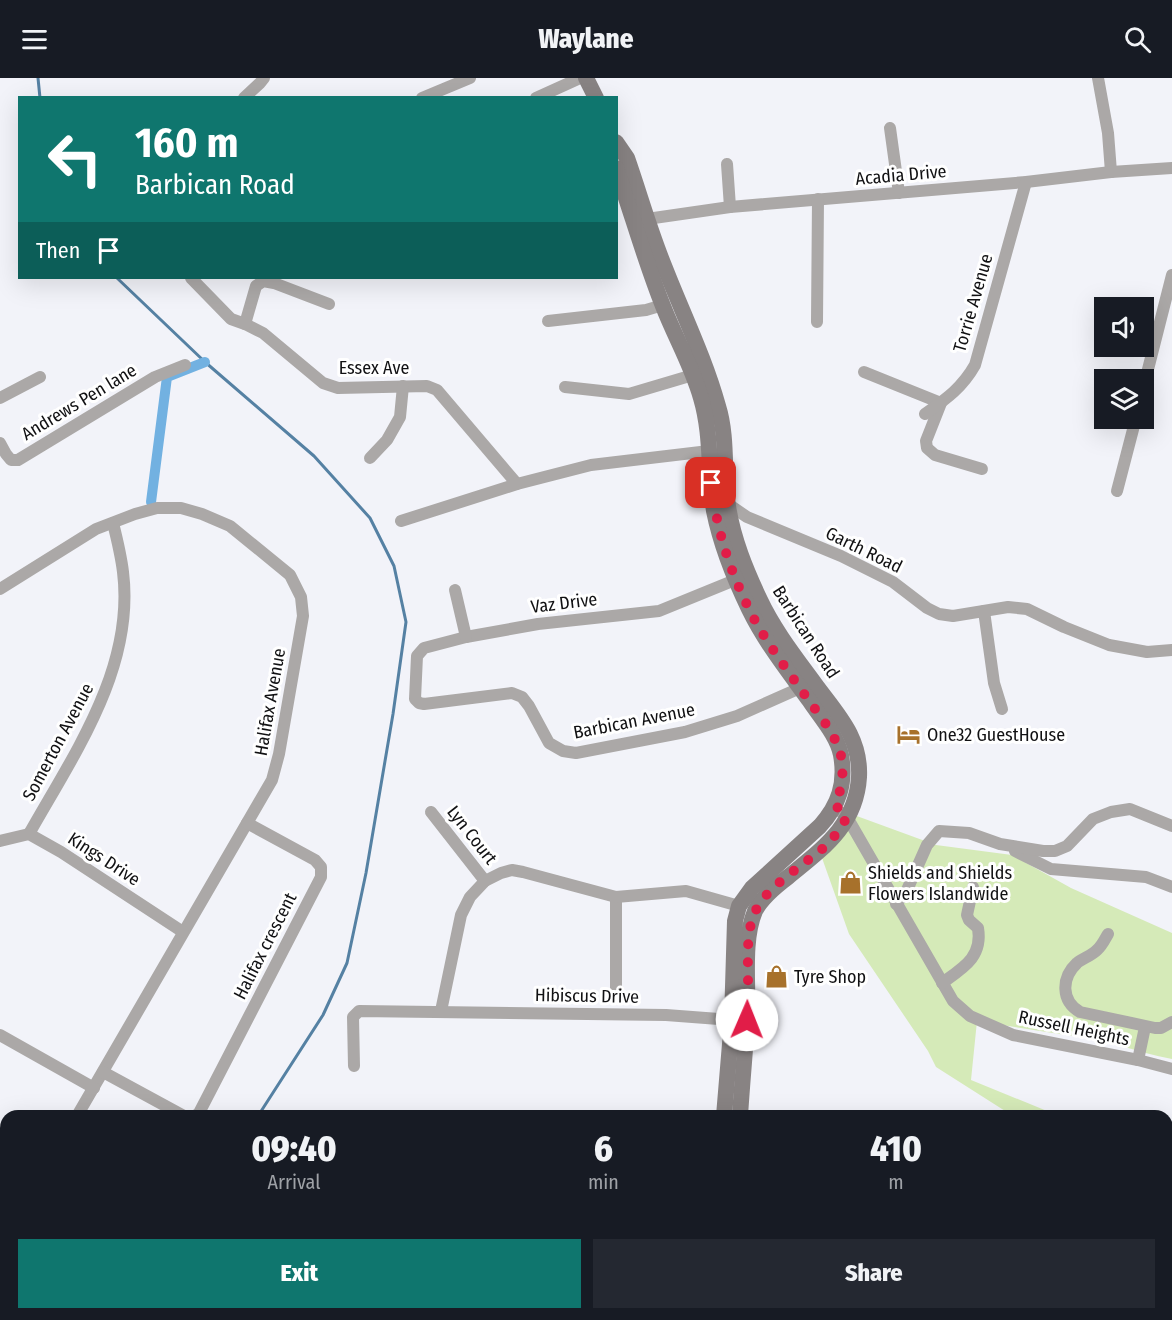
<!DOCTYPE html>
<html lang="en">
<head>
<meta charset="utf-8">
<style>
	body { margin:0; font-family:"Fira Sans Condensed",sans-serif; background:#242831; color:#f1f3f6; height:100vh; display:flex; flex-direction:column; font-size:22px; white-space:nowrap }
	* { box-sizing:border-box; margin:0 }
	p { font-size:20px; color:#9ea1a6 }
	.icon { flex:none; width:33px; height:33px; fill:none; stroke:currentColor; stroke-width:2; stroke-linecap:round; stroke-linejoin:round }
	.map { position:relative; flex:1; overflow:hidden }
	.panel { position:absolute; left:0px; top:1032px; width:1173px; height:210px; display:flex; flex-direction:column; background:#171b24; border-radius:18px 18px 0 0; box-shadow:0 6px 24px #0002 }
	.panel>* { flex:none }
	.banner { position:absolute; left:18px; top:18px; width:600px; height:183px; border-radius:0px; box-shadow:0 6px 24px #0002; background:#0f766e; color:#fff; overflow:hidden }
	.controls { position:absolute; left:1094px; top:219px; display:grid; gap:12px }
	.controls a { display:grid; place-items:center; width:60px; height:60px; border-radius:0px; background:#171b24; box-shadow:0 6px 24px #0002; font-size:30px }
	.pin { position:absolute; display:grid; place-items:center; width:51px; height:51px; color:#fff; margin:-26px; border-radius:12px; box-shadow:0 3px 9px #0006 }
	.me { position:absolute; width:66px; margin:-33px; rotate:1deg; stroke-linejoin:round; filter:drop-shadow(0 0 4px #0008) }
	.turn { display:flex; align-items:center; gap:21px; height:126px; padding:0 18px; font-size:27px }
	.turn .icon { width:78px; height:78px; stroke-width:2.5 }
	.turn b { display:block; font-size:42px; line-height:51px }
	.then { display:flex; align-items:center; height:57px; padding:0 18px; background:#0003; gap:12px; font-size:22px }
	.eta { display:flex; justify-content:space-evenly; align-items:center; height:102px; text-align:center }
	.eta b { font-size:36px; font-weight:800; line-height:42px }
	.button { display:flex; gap:12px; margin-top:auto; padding:12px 18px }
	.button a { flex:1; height:69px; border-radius:0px; background:#0f766e; color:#fff; font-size:24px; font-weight:800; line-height:69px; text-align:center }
	.button a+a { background:#242831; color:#f1f3f6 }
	header { display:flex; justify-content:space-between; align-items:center; height:78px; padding:0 18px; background:#171b24; font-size:27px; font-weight:800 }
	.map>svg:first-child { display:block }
	.green { fill:#d5eab8 }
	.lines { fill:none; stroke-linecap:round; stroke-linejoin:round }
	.stream { stroke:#5581a3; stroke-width:3 }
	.canal { stroke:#72b1e1; stroke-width:10 }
	.minor { stroke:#aba8a7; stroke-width:12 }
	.secondary { stroke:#888383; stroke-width:16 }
	.route { stroke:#e11d48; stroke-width:10; stroke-dasharray:0 18 }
	.labels { text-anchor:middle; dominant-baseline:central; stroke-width:6; stroke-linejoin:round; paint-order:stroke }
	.street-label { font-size:18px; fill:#111113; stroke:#fff }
	.poi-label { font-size:18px; fill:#111113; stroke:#fff; text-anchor:start }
</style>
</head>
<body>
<header><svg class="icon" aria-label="menu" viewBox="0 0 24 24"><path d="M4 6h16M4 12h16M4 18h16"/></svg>Waylane<svg class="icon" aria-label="search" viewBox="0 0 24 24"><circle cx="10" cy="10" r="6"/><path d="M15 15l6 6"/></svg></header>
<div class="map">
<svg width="1172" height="1242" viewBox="0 0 1172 1242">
	<rect width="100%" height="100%" fill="#f2f3f9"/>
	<g class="green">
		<path d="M854,737L936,767L1012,777L1071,810L1172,855V981C1137,975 1102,959 1066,957L977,943L971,1002L1047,1033L1068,1038H1013L936,989L928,973L849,856L822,780Z"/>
		<polygon points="1167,1062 1172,1063 1172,1136 1167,1133"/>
	</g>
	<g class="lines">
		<g class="stream">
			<polyline points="38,0 40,20"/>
			<polyline points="117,200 205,284 314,378 370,440 394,488 406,544 393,636 366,795 347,885 323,937 258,1038"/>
			<polyline points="278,1236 282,1242"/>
		</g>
		<polyline class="canal" points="151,424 167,299 205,284"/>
		<g class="minor">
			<polyline points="1098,0 1108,55 1111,94"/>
			<polyline points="244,20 260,5 264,0"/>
			<polyline points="422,20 470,0"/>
			<polyline points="536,20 580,0"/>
			<polyline points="890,50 899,115"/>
			<polyline points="727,86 730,129"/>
			<polyline points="640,142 730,129 1026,104 1111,94 1172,90"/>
			<polyline points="191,200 231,241 245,246 263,255 323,305 338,310 427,308 437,312 517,406"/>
			<polyline points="548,243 646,232 663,227"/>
			<polyline points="817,244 818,121"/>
			<polyline points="245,246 256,208 263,203 274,205 329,226"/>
			<polyline points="864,294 941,325 926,363 927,370 935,377 982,391"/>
			<polyline points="565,309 629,316 693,297"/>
			<polyline points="1143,311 1172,197"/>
			<polyline points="0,320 40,299"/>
			<path d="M925,336C946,321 962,310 975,287L1026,104"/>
			<polyline points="0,365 6,376 11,382 18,382 155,299 185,287"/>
			<polyline points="370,380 387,362 400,339 403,308"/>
			<polyline points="1117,413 1136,340"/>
			<polyline points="728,426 747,439 841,478 893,504 927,530 939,536 953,538 1008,529 1027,531 1064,549 1109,567 1147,574 1172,572"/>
			<polyline points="401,443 517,406 591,387 709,373"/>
			<polyline points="735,502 659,533 538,546 466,559 424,570 417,578 415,621 419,625 424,626 512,615 522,619 529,628 549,665 563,673 576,675 685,654 737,638 800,610"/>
			<polyline points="0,511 96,451 135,436 157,430 181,430 202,436 230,448 290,497 301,519 303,538 279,676 272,702 77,1038"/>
			<polyline points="455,512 466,559"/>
			<polyline points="984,533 994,605 1002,631"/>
			<polyline points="431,734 485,803"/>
			<polyline points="842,735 847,739 953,923 970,938 1013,957 1138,982 1172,991"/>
			<path d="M29,756C74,676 135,590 123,494C121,477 117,461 113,445"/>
			<polyline points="0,763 29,756 61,774 183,854"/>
			<polyline points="1015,773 1051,791 1146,799 1172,809"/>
			<polyline points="616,819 616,910"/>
			<polyline points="896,826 907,812 927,767 939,753 969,755 1000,766 1043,773 1055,773 1067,768 1093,741 1111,734 1130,731 1172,748"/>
			<path d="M1108,856C1105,861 1102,868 1097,872C1091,878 1083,880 1077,885C1061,900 1061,923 1080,934L1155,950H1161L1172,944"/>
			<path d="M942,905C963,890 983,879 978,850L969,842L967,837L973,809"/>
			<polyline points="441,933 461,837 470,819 485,803 501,795 512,792 523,794 616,819 686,813 739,828"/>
			<polyline points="0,957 94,1010"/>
			<polyline points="1138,982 1145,949"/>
			<polyline points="354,988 353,939 359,933 666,937 732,942"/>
			<polyline points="103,994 184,1038"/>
			<polyline points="195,1038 199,1035 321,799 321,789 315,782 247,745"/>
			<polyline points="1095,1236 1102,1242"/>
			<polyline points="128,1242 129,1236"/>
			<polyline points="985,1242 988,1236"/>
		</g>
		<g class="secondary">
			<polyline points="586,0 596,20"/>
			<path d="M616,64L627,80C640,117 650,154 665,190C683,236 705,281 718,328C728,360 723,395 728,428C733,461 746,492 760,522C774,552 796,580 815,606C837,636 861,659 859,699C856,748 822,771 788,799C776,808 762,819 755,833C742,864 749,909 747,943C745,975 742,1006 740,1038"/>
			<path d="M616,90C632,136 645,183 663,228C675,259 692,288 701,320C712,357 708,396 714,433C721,468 734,500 749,531C765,564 788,593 809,622C820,639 837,657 841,677C846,705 839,727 820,748L752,810L739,828L735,843L732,942L724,1038"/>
			<polyline points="0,1111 6,1114"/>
			<polyline points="211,1236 218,1242"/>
			<polyline points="236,1236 244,1242"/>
			<polyline points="697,1242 698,1236"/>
			<polyline points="715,1242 716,1236"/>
		</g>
	</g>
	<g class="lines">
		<path class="route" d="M711,405C717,453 729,491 751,535C767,566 789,594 809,623C821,639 834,655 840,674C845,690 842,712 835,727L847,739C840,751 832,763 821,772C802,788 767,809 756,832C746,852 748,878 748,900C748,914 747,928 747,942"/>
	</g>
	<defs>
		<symbol id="hotel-bare" viewBox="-9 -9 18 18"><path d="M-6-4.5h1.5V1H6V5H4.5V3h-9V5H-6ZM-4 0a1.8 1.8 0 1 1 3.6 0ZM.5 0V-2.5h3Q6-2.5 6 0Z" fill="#a7712b" stroke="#fff" stroke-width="2.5" paint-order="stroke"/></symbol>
		<symbol id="shop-bare" viewBox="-9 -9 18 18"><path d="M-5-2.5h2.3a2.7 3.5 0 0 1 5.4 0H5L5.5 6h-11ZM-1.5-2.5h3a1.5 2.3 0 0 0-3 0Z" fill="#a7712b" stroke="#fff" stroke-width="2.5" paint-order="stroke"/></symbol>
	</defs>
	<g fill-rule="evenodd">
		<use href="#hotel-bare" x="892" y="640" width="33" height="33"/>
		<use href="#shop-bare" x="834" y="788" width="33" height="33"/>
		<use href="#shop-bare" x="760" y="882" width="33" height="33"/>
	</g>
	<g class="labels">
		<g class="street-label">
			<text transform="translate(901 97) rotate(-5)">Acadia Drive</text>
			<text transform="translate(973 225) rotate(-74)">Torrie Avenue</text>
			<text x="374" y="290">Essex Ave</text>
			<text transform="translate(79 324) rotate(-31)">Andrews Pen lane</text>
			<text transform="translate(864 472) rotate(26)">Garth Road</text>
			<text transform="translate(564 525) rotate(-7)">Vaz Drive</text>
			<text transform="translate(806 554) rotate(57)">Barbican Road</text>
			<text transform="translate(270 624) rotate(-80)">Halifax Avenue</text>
			<text transform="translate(634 643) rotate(-11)">Barbican Avenue</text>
			<text transform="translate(58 664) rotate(-62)">Somerton Avenue</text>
			<text transform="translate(472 757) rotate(52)">Lyn Court</text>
			<text transform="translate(104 781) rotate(33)">Kings Drive</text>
			<text transform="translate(265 868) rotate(-63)">Halifax crescent</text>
			<text transform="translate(587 918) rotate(1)">Hibiscus Drive</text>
			<text transform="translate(1074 950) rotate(12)">Russell Heights</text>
		</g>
		<g class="poi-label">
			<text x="927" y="657">One32 GuestHouse</text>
			<text x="868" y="795">Shields and Shields<tspan x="868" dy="21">Flowers Islandwide</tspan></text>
			<text x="794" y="899">Tyre Shop</text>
		</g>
	</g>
</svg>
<div class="controls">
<a><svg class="icon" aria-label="sound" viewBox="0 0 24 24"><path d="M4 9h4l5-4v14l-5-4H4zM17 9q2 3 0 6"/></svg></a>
<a><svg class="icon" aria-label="layers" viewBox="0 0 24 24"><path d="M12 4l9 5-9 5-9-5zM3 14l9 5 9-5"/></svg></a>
</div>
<div class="pin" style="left:711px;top:405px;background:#d93025"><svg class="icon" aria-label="arrive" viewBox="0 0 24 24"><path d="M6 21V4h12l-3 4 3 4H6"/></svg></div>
<svg class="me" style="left:747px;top:942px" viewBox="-20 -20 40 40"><circle r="19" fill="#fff"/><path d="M0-13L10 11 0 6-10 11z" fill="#e11d48"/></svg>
<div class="banner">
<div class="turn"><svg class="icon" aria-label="left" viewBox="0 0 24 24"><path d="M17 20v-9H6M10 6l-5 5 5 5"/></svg><div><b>160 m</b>Barbican Road</div></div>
<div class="then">Then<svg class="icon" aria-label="arrive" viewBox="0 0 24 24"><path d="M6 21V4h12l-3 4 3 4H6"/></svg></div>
</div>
<section class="panel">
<div class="eta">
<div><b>09:40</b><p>Arrival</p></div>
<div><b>6</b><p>min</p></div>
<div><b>410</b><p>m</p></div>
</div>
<div class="button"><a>Exit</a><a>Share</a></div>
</section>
</div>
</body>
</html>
